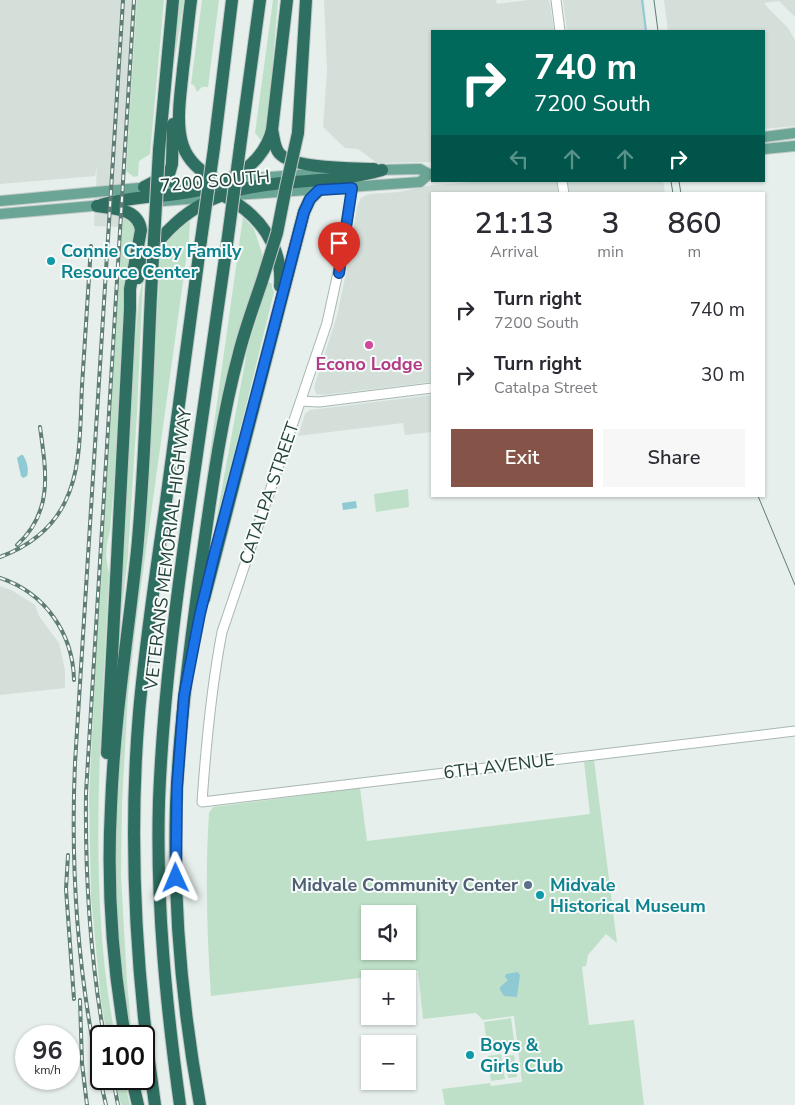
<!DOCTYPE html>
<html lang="en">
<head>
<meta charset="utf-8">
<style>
	body { margin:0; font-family:"Nunito Sans",sans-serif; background:#f7f7f7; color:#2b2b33; height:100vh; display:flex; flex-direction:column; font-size:19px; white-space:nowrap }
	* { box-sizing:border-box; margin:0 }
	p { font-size:16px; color:#7c7c81 }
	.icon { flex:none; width:28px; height:28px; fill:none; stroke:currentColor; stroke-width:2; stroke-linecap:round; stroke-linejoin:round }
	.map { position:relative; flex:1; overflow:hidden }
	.drawer { position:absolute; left:431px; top:192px; width:334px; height:305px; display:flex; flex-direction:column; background:#fff; border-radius:0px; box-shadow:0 1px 4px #0004 }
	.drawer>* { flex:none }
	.guide { position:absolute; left:431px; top:30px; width:334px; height:152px; border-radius:0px; box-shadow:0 1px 4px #0004; background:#00695c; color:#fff; overflow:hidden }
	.buttons { position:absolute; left:361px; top:905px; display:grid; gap:10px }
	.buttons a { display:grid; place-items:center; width:55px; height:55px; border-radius:0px; background:#fff; box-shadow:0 1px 4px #0004; font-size:25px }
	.speed { position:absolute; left:15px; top:1025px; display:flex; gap:10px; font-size:25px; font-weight:700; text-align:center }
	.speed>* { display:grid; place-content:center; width:65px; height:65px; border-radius:50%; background:#fff; box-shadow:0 1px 4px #0004; line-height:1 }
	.speed small { font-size:12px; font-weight:400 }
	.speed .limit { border:2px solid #111; border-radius:8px; background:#fff; color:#111 }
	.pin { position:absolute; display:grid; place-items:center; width:42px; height:42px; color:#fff; margin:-51px -21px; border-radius:50% 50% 50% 0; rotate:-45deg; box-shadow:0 0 5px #0007 }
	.pin .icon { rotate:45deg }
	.me { position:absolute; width:55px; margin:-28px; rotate:359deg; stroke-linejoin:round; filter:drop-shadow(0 0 4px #0008) }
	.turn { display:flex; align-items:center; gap:18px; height:105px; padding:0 20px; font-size:22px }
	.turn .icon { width:65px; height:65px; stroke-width:2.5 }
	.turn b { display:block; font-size:35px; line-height:42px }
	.lanes { display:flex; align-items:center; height:48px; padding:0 20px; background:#0003; justify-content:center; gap:25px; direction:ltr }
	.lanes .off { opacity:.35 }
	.eta { display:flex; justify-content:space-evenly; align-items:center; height:85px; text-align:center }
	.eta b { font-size:30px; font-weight:600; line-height:35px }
	.primary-button { display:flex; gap:10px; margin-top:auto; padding:10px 20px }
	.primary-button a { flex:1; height:58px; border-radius:0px; background:#855347; color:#fff; font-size:20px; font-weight:600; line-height:58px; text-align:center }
	.primary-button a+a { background:#f7f7f7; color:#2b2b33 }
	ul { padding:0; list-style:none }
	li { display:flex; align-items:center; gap:15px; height:65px; padding:0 20px }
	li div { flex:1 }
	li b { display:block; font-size:19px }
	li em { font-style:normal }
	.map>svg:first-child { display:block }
	.built { fill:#d4dfda }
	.green { fill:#bfe0c8; fill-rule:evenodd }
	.water { fill:#8ec9d4 }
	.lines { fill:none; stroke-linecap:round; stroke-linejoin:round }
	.stream { stroke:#8ec9d4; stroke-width:2 }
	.tertiary-casing { stroke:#a8b8b2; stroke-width:11 }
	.primary-casing { stroke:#c2cac8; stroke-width:12 }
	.motorway-casing { stroke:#c2cac8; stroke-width:14 }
	.tertiary { stroke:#fff; stroke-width:9 }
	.primary { stroke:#6aa596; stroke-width:10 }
	.motorway { stroke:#2f6f62; stroke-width:12 }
	.tram { stroke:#5f7d75; stroke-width:1 }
	.rail-casing { stroke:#5f7d75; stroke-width:4 }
	.rail { stroke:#f7fbf9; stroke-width:2; stroke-dasharray:5.5; stroke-linecap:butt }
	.motorway-bridge-casing { stroke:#c2cac8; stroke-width:14; stroke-linecap:butt }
	.motorway-bridge { stroke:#2f6f62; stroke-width:12 }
	.route-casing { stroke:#114b97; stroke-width:12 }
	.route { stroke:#1a73e8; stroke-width:9 }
	.culture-dot { fill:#0f9aa8; stroke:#f7fbf9; stroke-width:2 }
	.hotel-dot { fill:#d1479c; stroke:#f7fbf9; stroke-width:2 }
	.service-dot { fill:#5c6f8a; stroke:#f7fbf9; stroke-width:2 }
	.labels { text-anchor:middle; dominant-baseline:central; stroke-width:4; stroke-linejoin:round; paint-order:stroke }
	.street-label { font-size:18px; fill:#24423a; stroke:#f7fbf9 }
	.culture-label { font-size:18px; font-weight:bold; fill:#0d838f; stroke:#f7fbf9; text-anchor:start }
	.hotel-label { font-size:18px; font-weight:bold; fill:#b23c85; stroke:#f7fbf9 }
	.service-label { font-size:18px; font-weight:bold; fill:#4e5e75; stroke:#f7fbf9; text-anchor:end }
</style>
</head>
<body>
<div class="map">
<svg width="795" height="1105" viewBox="0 0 795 1105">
	<rect width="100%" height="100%" fill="#e6efeb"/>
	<g class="built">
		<polygon points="0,0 137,0 122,227 94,226 97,167 95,176 0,184"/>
		<polygon points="324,0 496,0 497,4 528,0 548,0 550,3 554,31 432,31 432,162 377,163 358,149 345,148 323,127 327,71"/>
		<polygon points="563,0 644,0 647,31 567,31"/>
		<polygon points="664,0 795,0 795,17 779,1 764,3 768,8 788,28 795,40 795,126 764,129 764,31 668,31"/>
		<polygon points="485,181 556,181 558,194 432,194 432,382 323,395 316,394 314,387 337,316 348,264 357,207 361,198 369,194 399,192 426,186"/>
		<polygon points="567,181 663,181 665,194 569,194"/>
		<polygon points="432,395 432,432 405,435 403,423 298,436 305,414 310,410"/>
		<polygon points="0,586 11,590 35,605 39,616 59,643 65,670 65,688 0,695"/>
	</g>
	<g class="green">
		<polygon points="137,0 164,0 150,154 139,161 138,176 134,177 126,171"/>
		<polygon points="180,0 184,0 173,70"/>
		<polygon points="202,0 219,0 208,87 202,87 197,92 194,85 191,84"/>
		<polygon points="273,0 278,0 268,124 263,140 260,139 255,133"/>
		<path d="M123,217L131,218L136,226L123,312L114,484L110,530L107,543L106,556L109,574C102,727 86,884 115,1036H107L101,1000L91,897L89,798L96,658Z"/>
		<polygon points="243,217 254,229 263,256 235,345 187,617"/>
		<polygon points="190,221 189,238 136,623 128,695 122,803 121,876 127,982 132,1036 128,1036 115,917 116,783 143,550 154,370 161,245 180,227"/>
		<polygon points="143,279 137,413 128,555 114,680 129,413 139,297"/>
		<polygon points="268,281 272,284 272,288 274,292 210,553 246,357 245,356"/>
		<polygon points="408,489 409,507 376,512 374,494"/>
		<path d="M594,760L617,943L606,934L588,955L586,966L582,967L589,1025L634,1020L644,1105H445L442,1089L490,1083L491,1086L522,1082L514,1016L483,1020L476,1013L423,1019L418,971L211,996C207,935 205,874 209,813L213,807L360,788L367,841L590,814L584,762ZM370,914H408V951H370Z"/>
		<polygon points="511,1018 515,1048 488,1052 484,1022"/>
		<polygon points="501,1054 505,1079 491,1081 488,1056"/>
		<polygon points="514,1055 517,1077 508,1078 505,1056"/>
		<polygon points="115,1079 124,1079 130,1105 121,1105"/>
	</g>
	<g class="water">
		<path d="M21,455H23C27,461 29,470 27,476L23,478L21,476L17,458Z"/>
		<polygon points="356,501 357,508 343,510 342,503"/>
		<polygon points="518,972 520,975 517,997 504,996 500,990 500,987 508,980 505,977 506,974"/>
	</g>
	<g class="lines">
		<polyline class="stream" points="642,0 646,31"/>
		<defs>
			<g id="tertiary">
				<polyline points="556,0 560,31"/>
				<polyline points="562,181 564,194"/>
				<path d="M352,188L342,254L327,323L222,632C211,689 206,744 202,802L795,731"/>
				<polyline points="301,401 319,402 432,388"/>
			</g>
			<g id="primary">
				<polyline points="764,137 795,133"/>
				<polyline points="764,149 795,146"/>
				<polyline points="375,170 420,169 429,174 432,174"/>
				<polyline points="230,180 335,172"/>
				<polyline points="235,195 420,182 429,174"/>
				<polyline points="0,201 181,184"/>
				<polyline points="163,201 213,197"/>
				<polyline points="0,214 104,205"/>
			</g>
			<g id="motorway">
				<path d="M191,0C188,23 186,46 183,69C181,92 175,124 183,146C189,163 202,173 218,181"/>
				<path d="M272,130C274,137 274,147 279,153C292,169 353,168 374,169"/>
				<polyline points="298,133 306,0"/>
				<polyline points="240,147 260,0"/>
				<polyline points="214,148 232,0"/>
				<polyline points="159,150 173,0"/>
				<polyline points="175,184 201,188"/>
				<polyline points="144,187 169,174 172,164 173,124"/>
				<path d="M224,196C259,214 283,246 280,286"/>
				<path d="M101,205C148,191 194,202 238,174C256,163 267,149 272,130L287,0"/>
				<path d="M97,206C114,209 138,208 141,230L130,289V309L107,753"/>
				<path d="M138,278C146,256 159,238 176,223C237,168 310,191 382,170"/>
				<polyline points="204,599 304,212 310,199 319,190"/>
				<path d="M125,1036C112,961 107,883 111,807C114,721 128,636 137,551C145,466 147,380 151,294"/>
				<polyline points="132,1079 138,1105"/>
				<path d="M155,1105C136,975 128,843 139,713C145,645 155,577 165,509C177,419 189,330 201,240"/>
				<path d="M180,1105C166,1004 156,903 159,801C163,696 177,593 192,489C204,407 215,325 227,244"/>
				<path d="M200,1105C182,1006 173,905 176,805C179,729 189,655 199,580C210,504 219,427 239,353C245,329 254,305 262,281"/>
			</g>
		</defs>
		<use href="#tertiary" class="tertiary-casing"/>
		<use href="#primary" class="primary-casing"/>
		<use href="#motorway" class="motorway-casing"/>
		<use href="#tertiary" class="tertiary"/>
		<use href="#primary" class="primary"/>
		<use href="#motorway" class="motorway"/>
		<g class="tram">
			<polyline points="654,0 658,31"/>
			<polyline points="671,181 673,194"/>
			<polyline points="679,181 681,194"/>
			<polyline points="758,496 795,585"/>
		</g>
		<defs>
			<g id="rail">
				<path d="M17,545C54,511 46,471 40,427"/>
				<path d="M0,557C27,547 52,529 65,502C82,468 80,424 82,386C85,339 88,293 91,246"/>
				<path d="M0,578C45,593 73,633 74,680"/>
				<polyline points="68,855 66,889 74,999"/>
				<polyline points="80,1000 82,1063 87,1105"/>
				<path d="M104,1036C90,956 85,875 86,793L134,0"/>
				<polyline points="113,1079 118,1105"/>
				<path d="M106,1105C79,993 70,878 75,763L123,0"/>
			</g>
		</defs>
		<use href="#rail" class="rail-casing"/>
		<use href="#rail" class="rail"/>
		<defs>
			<g id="motorway-bridge">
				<polyline points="201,240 214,148"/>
				<polyline points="227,244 240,147"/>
				<polyline points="262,281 277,233 286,187 298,133"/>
				<polyline points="151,294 159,150"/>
			</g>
		</defs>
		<use href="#motorway-bridge" class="motorway-bridge-casing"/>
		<use href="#motorway-bridge" class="motorway-bridge"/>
	</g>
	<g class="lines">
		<defs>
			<polyline id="route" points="176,878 177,788 184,696 200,614 215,552 304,212 310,199 319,190 352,188 339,273"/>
		</defs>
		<use href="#route" class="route-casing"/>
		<use href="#route" class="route"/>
	</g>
	<g class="culture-dot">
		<circle cx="51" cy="261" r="5"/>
		<circle cx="540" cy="895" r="5"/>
		<circle cx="470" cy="1055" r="5"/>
	</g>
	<circle class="hotel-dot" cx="369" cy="345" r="5"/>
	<circle class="service-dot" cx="528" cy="885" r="5"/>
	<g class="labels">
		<g class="street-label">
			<text transform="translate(215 181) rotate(-5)">7200 SOUTH</text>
			<text transform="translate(269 493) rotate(-71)">CATALPA STREET</text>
			<text transform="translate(168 549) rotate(-83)">VETERANS MEMORIAL HIGHWAY</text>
			<text transform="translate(499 766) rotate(-7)">6TH AVENUE</text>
		</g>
		<g class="culture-label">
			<text x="61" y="251">Connie Crosby Family<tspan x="61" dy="21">Resource Center</tspan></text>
			<text x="550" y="885">Midvale<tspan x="550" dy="21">Historical Museum</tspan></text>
			<text x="480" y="1045">Boys &amp;<tspan x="480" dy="21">Girls Club</tspan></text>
		</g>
		<g class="hotel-label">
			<text x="369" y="364">Econo Lodge</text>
		</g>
		<g class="service-label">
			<text x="518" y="885">Midvale Community Center</text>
		</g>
	</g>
</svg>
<div class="buttons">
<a><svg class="icon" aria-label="sound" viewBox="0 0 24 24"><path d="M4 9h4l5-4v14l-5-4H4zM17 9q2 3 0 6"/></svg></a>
<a>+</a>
<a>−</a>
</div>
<div class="speed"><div>96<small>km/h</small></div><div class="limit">100</div></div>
<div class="pin" style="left:339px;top:273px;background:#d93025"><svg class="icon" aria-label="arrive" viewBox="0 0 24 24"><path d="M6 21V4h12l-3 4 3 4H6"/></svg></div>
<svg class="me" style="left:176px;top:878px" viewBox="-20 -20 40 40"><path d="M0-17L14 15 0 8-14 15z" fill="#1a73e8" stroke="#fff" stroke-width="4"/></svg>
<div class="guide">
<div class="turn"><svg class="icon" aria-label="right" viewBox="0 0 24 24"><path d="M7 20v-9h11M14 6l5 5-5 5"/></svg><div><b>740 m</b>7200 South</div></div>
<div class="lanes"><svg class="icon off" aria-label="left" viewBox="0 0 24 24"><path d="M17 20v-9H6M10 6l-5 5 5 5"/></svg><svg class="icon off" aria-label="ahead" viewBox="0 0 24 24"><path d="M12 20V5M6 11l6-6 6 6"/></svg><svg class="icon off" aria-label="ahead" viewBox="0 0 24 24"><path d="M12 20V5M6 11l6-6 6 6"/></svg><svg class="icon" aria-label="right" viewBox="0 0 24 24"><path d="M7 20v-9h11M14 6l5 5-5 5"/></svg></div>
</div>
<section class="drawer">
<div class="eta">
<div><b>21:13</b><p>Arrival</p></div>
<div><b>3</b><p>min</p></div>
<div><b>860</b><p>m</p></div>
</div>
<ul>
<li><svg class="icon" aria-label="right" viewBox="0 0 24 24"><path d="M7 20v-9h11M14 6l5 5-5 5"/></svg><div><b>Turn right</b><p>7200 South</p></div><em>740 m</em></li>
<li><svg class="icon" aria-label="right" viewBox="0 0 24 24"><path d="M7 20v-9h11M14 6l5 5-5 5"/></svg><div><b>Turn right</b><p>Catalpa Street</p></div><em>30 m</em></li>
</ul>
<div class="primary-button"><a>Exit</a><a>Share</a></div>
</section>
</div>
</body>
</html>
